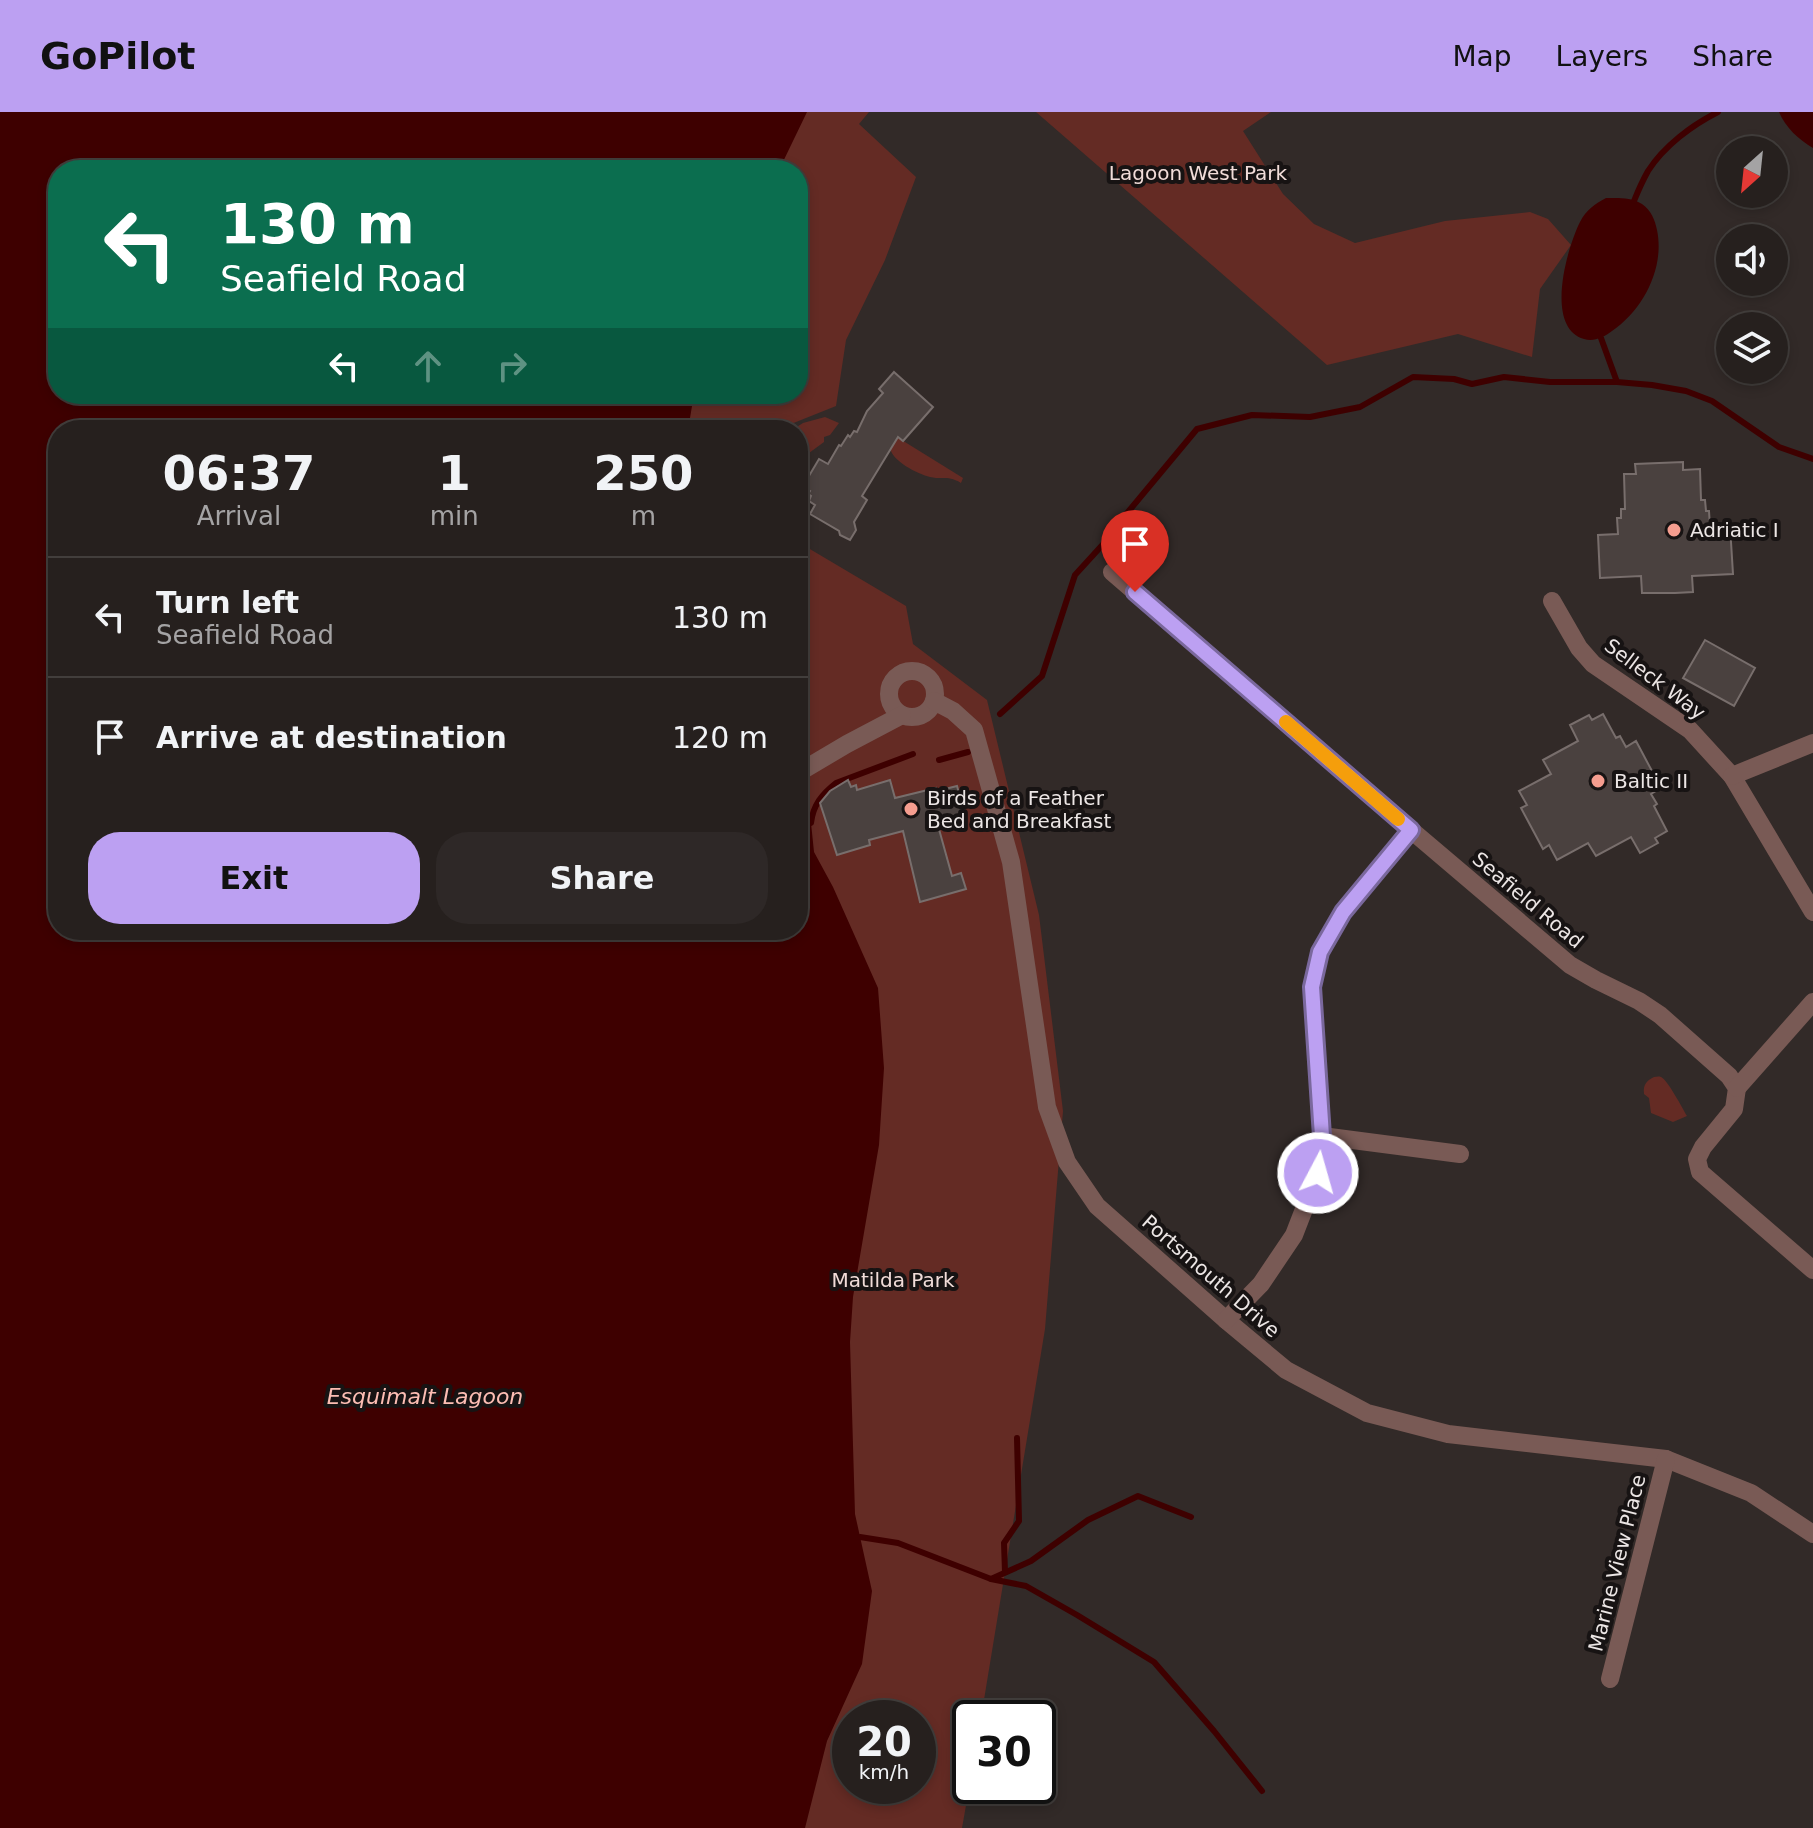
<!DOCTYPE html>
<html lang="en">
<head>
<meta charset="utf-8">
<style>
	body { margin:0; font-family:"DejaVu Sans",sans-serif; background:#2e2827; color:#f1f3f6; height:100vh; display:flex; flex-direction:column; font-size:30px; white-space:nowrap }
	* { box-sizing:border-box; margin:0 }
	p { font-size:26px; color:#a4a3a4 }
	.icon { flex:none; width:44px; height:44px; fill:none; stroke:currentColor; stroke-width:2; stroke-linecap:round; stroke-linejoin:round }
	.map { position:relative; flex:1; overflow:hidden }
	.side { position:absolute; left:48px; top:308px; width:760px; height:520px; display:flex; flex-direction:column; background:#26201e; border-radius:32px; box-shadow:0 4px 12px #0003,0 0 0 2px #423e3c }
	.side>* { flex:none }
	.hud { position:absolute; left:48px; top:48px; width:760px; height:244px; border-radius:32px; box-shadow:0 4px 12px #0003,0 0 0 2px #423e3c; background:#0b6e4f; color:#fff; overflow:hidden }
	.needle { width:52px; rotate:207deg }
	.tools { position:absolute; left:1716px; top:24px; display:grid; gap:16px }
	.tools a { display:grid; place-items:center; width:72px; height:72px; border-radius:50%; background:#26201e; box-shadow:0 4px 12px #0003,0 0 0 2px #423e3c; font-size:40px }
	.speed { position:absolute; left:832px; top:1588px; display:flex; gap:16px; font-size:40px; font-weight:700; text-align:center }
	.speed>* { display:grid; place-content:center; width:104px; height:104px; border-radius:50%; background:#26201e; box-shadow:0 4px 12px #0003,0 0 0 2px #423e3c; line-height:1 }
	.speed small { font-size:20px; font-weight:400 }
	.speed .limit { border:4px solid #111; border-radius:12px; background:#fff; color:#111 }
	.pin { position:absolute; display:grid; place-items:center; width:68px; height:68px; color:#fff; margin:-82px -34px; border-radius:50% 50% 50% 0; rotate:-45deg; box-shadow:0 0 8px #0007 }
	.pin .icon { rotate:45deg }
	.me { position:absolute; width:88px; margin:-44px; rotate:6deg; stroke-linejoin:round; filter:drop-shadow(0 0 6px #0008) }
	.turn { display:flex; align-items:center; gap:28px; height:168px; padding:0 40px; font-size:36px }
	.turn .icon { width:104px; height:104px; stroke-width:2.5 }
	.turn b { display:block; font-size:56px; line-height:68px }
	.lanes { display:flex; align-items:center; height:76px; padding:0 40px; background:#0003; justify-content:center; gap:40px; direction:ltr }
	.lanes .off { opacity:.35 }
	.eta { display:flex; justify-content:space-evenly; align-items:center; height:136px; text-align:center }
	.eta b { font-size:48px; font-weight:600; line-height:56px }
	.primary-button { display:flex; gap:16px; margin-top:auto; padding:16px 40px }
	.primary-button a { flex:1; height:92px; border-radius:32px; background:#bca0f2; color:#111; font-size:32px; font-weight:600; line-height:92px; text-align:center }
	.primary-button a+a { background:#2e2827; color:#f1f3f6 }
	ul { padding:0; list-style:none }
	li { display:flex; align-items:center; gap:24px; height:120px; padding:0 40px; border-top:2px solid #423e3c }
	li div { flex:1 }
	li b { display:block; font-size:30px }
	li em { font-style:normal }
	header { display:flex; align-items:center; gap:48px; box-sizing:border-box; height:112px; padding:0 40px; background:#bca0f2; color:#111 }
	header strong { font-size:38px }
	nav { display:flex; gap:44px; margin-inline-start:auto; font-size:28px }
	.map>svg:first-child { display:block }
	.green { fill:#642b24; fill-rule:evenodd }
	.water { fill:#3e0000 }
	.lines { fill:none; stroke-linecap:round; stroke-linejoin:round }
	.stream { stroke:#3e0000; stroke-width:6 }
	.building { fill:#4a413f; stroke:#786e6c; stroke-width:2 }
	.street { stroke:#795a55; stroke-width:18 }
	.route-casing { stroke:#7a689d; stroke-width:20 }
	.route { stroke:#bca0f2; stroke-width:14 }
	.slow { stroke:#f59e0b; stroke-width:14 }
	.poi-dot { fill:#f59d8f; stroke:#171313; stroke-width:3 }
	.labels { text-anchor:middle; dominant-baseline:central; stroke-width:8; stroke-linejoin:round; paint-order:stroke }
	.park-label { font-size:20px; fill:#f1dcd8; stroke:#171313 }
	.poi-label { font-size:20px; fill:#ece6e5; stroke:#171313; text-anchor:start }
	.street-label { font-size:20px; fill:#ece6e5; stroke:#171313 }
	.water-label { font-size:22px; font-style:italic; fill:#fcbdb3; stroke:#171313 }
</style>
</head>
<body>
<header>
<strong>GoPilot</strong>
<nav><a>Map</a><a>Layers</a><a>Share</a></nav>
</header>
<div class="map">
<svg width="1813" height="1716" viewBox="0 0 1813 1716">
	<rect width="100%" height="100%" fill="#322a28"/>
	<g class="green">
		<path d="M0,0H869L859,12L916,65L885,148L846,228L836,294L791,312L786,318H58V818H798V430L906,494L913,532L987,588L1039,803L1063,999L1045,1217L981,1606H970V1671L962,1716H0ZM58,58H798V282H58ZM850,1606H918V1674H850Z"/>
		<polygon points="1036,0 1271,0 1243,19 1283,82 1314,112 1355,131 1445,109 1530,100 1548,107 1571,133 1540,177 1532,245 1458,222 1327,253"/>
		<polygon points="825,305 839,311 830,323 824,325 824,330 809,341 808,346 810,352 805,355 803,364 798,364 798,318 792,318 803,311"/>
		<path d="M892,322L963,366L961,371C947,363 943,368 930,365C918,362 891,349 890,335C890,334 892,323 892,322Z"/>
		<path d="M1654,965C1656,965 1658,964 1661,965C1667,967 1683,997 1687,1004L1673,1010L1651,1001L1649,986L1644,982C1643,973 1646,969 1654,965Z"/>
	</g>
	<g class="water">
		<polygon points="0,0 807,0 779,58 58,58 58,282 694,282 688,318 58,318 58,818 798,818 798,677 804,687 811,711 814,740 833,775 878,876 884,956 879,1033 853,1185 850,1230 855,1402 872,1479 862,1552 827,1629 805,1716 0,1716"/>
		<path d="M1779,0H1813V36C1799,28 1785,15 1779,0Z"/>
		<path d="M1606,86C1619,86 1631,85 1642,92C1651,98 1655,108 1657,118C1665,156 1643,198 1612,219C1604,225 1594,230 1584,227C1544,215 1567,136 1580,110C1586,98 1595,92 1606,86Z"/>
	</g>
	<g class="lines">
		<g class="stream">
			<path d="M1634,89C1638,79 1643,68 1648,59C1664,34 1692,13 1718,0"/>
			<polyline points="1601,226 1617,270 1652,273 1686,279 1712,289 1779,335 1813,347"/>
			<polyline points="1000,602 1042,564 1075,463 1106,429 1123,406 1197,317 1252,303 1310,305 1360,295 1413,265 1454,267 1472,272 1504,265 1550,270 1617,270"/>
			<polyline points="939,648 968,640"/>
			<path d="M811,711C813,693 822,682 836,671L913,642"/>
			<polyline points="860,1425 898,1431 991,1467 1031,1449 1088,1408 1138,1384 1191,1405"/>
			<polyline points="1005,1460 1004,1431 1019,1409 1017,1326"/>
			<polyline points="991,1467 1026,1474 1077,1503 1154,1550 1214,1619 1262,1679"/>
		</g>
	</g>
	<g class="building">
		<polygon points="894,260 933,295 903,329 898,325 862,384 867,388 854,410 856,418 850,428 840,423 839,419 810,402 815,393 809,389 811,384 808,382 810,379 803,374 819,347 828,352 839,333 841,334 848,323 850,325 854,319 857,320 867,299 883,281 879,277"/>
		<polygon points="1683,350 1683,358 1700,357 1701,388 1705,388 1706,399 1709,399 1710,415 1730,414 1733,462 1692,464 1693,480 1675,481 1642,481 1641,464 1600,466 1598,423 1618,422 1617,406 1621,406 1621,397 1625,397 1624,362 1636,362 1635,352"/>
		<polygon points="1705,528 1755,556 1734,594 1683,566"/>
		<polygon points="1603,602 1616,626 1620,624 1626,635 1636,629 1661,676 1651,682 1657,692 1654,694 1667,719 1655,726 1658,731 1640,741 1631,725 1596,744 1588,731 1557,748 1549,733 1543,737 1521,696 1527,693 1519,679 1551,662 1543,648 1578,629 1570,613 1589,603 1592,608"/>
		<polygon points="848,668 851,675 856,673 857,678 890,668 895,686 936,676 937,679 957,674 965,703 937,710 952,764 961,761 966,777 920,790 903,719 869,728 870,733 837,743 820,691 830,679"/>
	</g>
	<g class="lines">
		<g class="street">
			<polyline points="1112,460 1411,718 1570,853 1596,868 1639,889 1660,903 1729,964 1737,976 1734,997 1703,1035 1697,1047 1700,1060 1813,1158"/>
			<polyline points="1552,489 1579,536 1593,552 1690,618 1732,664 1813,800"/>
			<circle cx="912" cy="582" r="23"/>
			<polyline points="934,589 953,599 974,618 1011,750 1047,995 1067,1050 1097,1094 1226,1208 1286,1258 1367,1301 1448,1322 1666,1347 1751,1381 1813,1422"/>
			<polyline points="798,661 847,632 902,603"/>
			<polyline points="1732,664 1813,631"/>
			<polyline points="1737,976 1813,890"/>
			<polyline points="1322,1024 1460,1042"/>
			<polyline points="1226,1208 1261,1172 1294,1123 1318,1061 1322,1024 1312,875 1320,840 1343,800 1411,718"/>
			<polyline points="1610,1567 1666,1347"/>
		</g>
	</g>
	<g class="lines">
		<defs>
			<polyline id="route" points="1135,480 1411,718 1343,800 1320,840 1312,875 1322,1024 1318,1061"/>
		</defs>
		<use href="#route" class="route-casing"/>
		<use href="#route" class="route"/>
		<polyline class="slow" points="1286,610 1398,707"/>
	</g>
	<g class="poi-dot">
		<circle cx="1674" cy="418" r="8"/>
		<circle cx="1598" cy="669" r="8"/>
		<circle cx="911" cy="697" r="8"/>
	</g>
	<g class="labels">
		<g class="park-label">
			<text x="1198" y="61">Lagoon West Park</text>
			<text x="893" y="1168">Matilda Park</text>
		</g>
		<g class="poi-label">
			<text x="1690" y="418">Adriatic I</text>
			<text x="1614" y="669">Baltic II</text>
			<text x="927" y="686">Birds of a Feather<tspan x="927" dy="23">Bed and Breakfast</tspan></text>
		</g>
		<g class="street-label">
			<text transform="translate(1655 567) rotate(37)">Selleck Way</text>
			<text transform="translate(1528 788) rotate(40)">Seafield Road</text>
			<text transform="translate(1211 1164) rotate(41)">Portsmouth Drive</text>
			<text transform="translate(1617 1451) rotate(-76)">Marine View Place</text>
		</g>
		<g class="water-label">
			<text x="425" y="1284">Esquimalt Lagoon</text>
		</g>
	</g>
</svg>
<div class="tools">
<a><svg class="needle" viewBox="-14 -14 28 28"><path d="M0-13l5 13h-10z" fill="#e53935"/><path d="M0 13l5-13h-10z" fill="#a4a3a4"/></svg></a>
<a><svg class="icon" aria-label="sound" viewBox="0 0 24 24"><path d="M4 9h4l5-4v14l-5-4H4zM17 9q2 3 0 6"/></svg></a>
<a><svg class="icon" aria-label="layers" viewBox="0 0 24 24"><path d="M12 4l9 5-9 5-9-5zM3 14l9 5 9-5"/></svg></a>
</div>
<div class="speed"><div>20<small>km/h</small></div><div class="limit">30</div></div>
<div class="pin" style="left:1135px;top:480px;background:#d93025"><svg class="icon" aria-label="arrive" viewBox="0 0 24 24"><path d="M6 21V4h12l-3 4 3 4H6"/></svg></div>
<svg class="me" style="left:1318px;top:1061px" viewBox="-20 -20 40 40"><circle r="17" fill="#bca0f2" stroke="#fff" stroke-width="3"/><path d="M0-11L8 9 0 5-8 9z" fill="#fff"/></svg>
<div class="hud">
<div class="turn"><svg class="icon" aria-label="left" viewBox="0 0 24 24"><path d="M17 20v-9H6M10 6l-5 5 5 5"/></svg><div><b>130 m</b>Seafield Road</div></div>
<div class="lanes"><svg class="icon" aria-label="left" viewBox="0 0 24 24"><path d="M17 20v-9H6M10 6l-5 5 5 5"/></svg><svg class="icon off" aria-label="ahead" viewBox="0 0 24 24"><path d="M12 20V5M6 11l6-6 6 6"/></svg><svg class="icon off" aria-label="right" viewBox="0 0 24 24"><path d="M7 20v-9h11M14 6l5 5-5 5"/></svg></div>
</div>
<section class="side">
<div class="eta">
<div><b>06:37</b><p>Arrival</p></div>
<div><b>1</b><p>min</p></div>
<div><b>250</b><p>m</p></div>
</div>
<ul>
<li><svg class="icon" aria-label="left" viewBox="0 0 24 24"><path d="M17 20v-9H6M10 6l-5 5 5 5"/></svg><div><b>Turn left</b><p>Seafield Road</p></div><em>130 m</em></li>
<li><svg class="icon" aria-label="arrive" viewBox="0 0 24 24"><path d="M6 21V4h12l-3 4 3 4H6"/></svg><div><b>Arrive at destination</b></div><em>120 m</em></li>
</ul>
<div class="primary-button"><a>Exit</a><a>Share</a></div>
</section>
</div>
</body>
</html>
